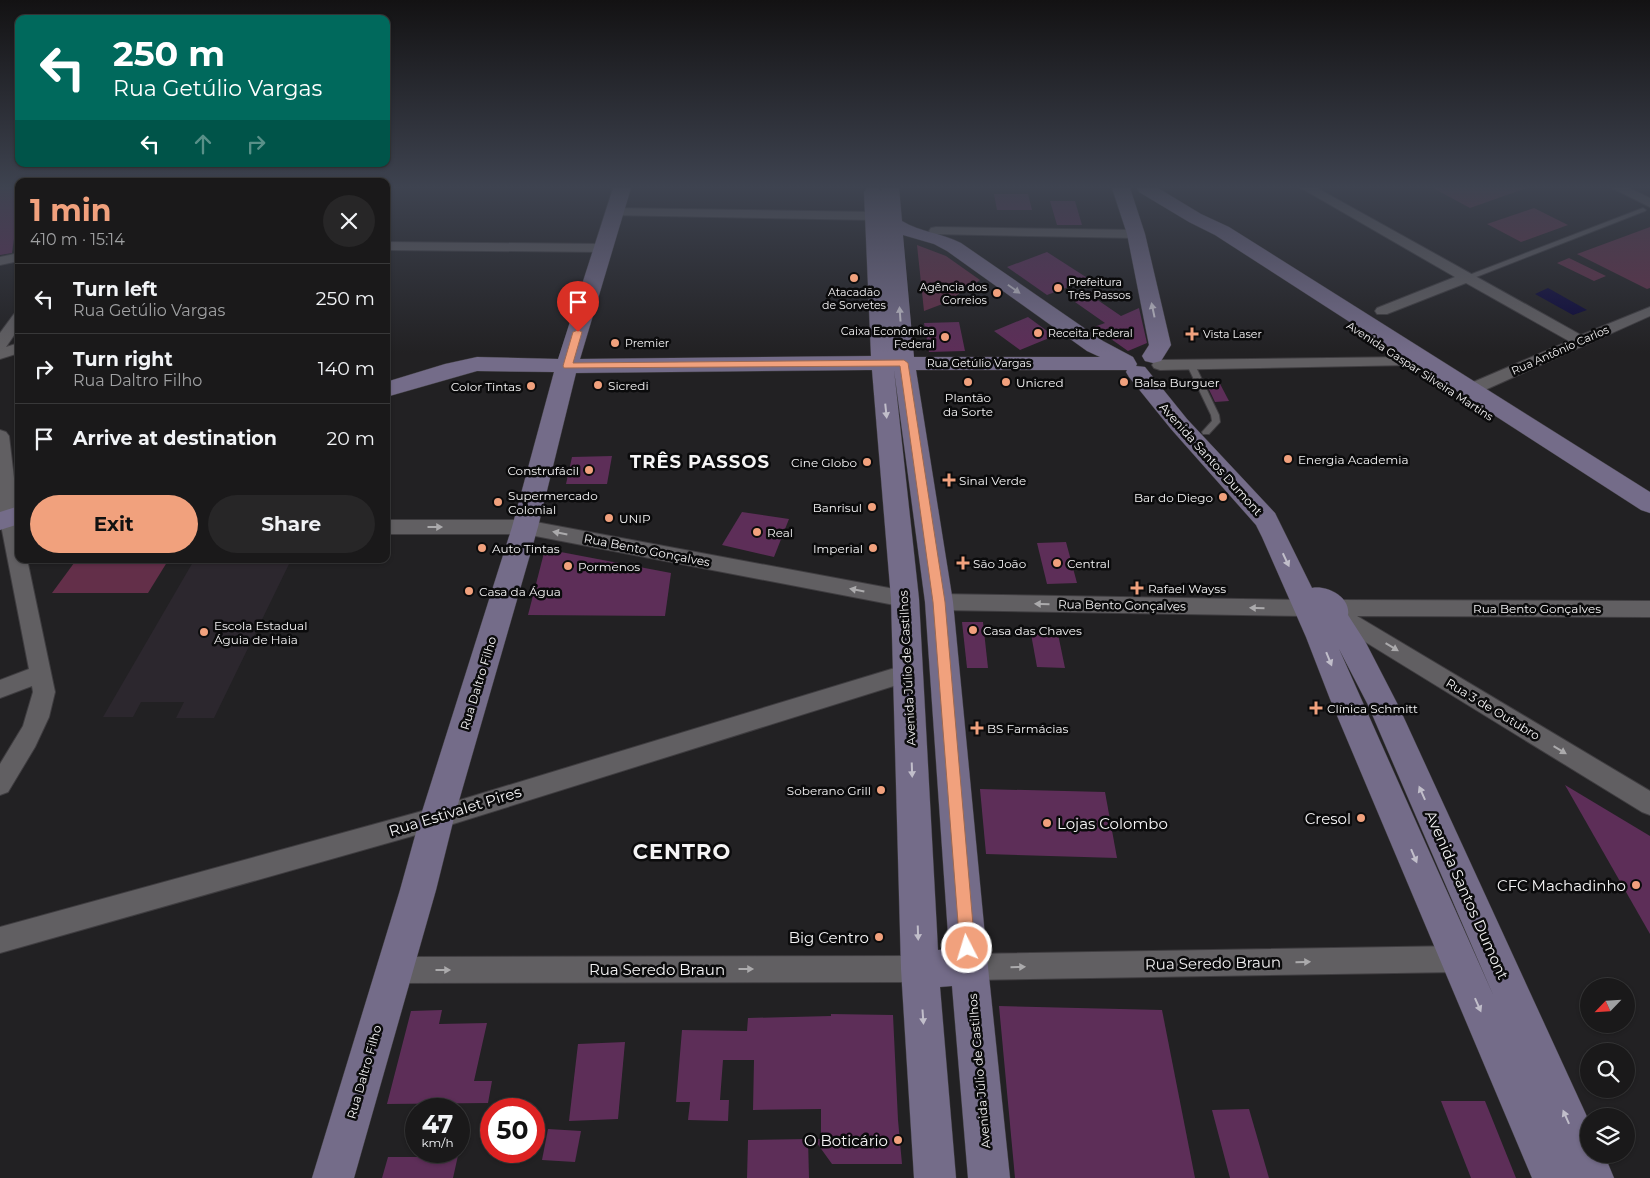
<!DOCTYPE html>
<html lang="en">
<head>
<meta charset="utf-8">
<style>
	body { margin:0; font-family:Montserrat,sans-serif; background:#272627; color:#f1f3f6; height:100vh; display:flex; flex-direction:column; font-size:19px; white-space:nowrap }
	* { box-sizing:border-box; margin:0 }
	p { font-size:16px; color:#9fa0a2 }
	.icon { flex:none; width:28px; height:28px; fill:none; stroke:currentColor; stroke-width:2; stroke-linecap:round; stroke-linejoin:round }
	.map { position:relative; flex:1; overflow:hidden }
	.details { position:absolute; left:15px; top:178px; width:375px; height:385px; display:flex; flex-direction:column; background:#1a191a; border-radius:10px; box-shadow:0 1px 4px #0004,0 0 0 1px #383839 }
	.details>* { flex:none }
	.top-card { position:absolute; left:15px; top:15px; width:375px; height:152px; border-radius:10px; box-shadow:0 1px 4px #0004,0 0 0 1px #383839; background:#00695c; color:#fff; overflow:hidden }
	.needle { width:32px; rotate:245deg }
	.buttons { position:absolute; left:1580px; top:978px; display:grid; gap:10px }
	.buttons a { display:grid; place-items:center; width:55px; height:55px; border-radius:50%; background:#1a191a; box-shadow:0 1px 4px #0004,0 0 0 1px #383839; font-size:25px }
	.speed { position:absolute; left:405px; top:1098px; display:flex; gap:10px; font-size:25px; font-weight:700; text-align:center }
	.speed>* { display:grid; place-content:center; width:65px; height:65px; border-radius:50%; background:#1a191a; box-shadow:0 1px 4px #0004,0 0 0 1px #383839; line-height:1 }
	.speed small { font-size:12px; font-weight:400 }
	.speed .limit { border:8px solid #d22; background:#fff; color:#111 }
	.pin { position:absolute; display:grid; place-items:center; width:42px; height:42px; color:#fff; margin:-51px -21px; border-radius:50% 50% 50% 0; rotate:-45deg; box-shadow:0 0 5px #0007 }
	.pin .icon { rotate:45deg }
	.me { position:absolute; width:55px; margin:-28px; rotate:355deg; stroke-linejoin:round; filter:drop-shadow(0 0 4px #0008) }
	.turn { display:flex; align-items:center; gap:18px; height:105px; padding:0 15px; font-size:22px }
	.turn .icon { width:65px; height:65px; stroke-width:2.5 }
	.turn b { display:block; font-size:35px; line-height:42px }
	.lanes { display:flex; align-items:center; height:48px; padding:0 15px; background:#0003; justify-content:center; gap:25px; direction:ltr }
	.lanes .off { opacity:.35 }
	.round { display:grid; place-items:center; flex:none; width:52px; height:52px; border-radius:26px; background:#272627 }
	.head { display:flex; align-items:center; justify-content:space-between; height:85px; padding:0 15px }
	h1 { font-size:30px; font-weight:700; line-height:38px; color:#f1a17d }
	.cta { display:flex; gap:10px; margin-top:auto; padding:10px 15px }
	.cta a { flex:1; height:58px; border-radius:30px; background:#f1a17d; color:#111; font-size:20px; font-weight:700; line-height:58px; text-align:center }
	.cta a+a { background:#272627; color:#f1f3f6 }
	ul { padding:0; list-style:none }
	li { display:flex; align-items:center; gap:15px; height:70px; padding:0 15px; border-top:1px solid #383839 }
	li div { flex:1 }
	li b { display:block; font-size:19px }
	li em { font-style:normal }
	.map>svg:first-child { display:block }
	.built { fill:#2c272e }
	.green { fill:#632f49 }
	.water { fill:#0c083a }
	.building { fill:#5d2e58 }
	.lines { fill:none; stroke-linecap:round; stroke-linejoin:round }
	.lane-casing { stroke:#3f3d40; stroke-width:2 }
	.street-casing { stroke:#3f3d40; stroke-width:2 }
	.secondary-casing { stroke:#3f3d40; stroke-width:1 }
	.lane { fill:#615f62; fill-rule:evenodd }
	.street { fill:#615f62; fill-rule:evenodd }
	.secondary { fill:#746c89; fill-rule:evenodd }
	.oneway { fill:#c1beca }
	.oneway2 { fill:#abaaac }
	.route { fill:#f1a17d; stroke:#9d6951 }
	.poi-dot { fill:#f1a17d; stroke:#0b0b0c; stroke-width:2 }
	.labels { text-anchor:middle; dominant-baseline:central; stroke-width:5; stroke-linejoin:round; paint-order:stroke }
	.far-poi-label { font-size:11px; fill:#f5f4f5; stroke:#0b0b0c; text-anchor:start }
	.far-street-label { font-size:11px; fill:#f5f4f5; stroke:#0b0b0c }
	.poi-label { font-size:12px; fill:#f5f4f5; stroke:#0b0b0c; text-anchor:start }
	.street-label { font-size:12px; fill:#f5f4f5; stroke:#0b0b0c }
	.near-street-label { font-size:15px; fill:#f5f4f5; stroke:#0b0b0c }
	.near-poi-label { font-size:15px; fill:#f5f4f5; stroke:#0b0b0c; text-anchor:end }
	.district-label { font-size:18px; font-weight:bold; letter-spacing:1px; fill:#f5f4f5; stroke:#0b0b0c }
	.near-district-label { font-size:21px; font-weight:bold; letter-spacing:1px; fill:#f5f4f5; stroke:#0b0b0c }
</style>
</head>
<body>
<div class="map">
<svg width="1650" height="1178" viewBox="0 0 1650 1178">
	<rect width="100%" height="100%" fill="#222123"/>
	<polygon class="built" points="193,562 290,562 214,718 176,718 184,702 141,702 133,717 103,717"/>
	<g class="green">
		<polygon points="1433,188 1527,188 1470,208"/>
		<polygon points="1534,208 1568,225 1521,242 1487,224"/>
		<polygon points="1650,227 1650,288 1647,289 1577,254"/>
		<polygon points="917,245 946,256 980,280 945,303 924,311"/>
		<polygon points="1569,258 1606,276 1594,281 1557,263"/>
		<polygon points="77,559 169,559 148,593 52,593"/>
	</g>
	<polygon class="water" points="1548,288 1587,310 1573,315 1535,294"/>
	<g class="building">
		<polygon points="0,188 19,188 19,202 12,253 0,255"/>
		<polygon points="994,194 1028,194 1032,210 997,210"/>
		<polygon points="1050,201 1075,201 1082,225 1057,225"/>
		<polygon points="1047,252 1089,279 1047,295 1007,267"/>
		<polygon points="1083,290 1121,316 1139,308 1147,343 1128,351 1094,327 1105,323 1075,302"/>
		<polygon points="1028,317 1054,336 1020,350 994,331"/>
		<polygon points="959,322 965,351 929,352 924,323"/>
		<polygon points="1218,380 1229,401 1215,402 1205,381"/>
		<polygon points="612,456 607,484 566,484 572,457"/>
		<polygon points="742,512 789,519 774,557 722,545"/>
		<polygon points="1066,542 1077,583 1047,584 1037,543"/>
		<polygon points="545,549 671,573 665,616 528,615"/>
		<polygon points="962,622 983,622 988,668 967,668"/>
		<polygon points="1031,634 1058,634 1065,668 1037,667"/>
		<polygon points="1565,785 1650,836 1650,934"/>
		<polygon points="980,789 1105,792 1117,858 986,854"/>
		<polygon points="999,1006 1162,1010 1195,1178 1015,1178"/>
		<polygon points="442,1010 439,1024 487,1023 474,1081 492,1081 488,1103 387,1104 411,1011"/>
		<polygon points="831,1014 893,1015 898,1120 902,1164 832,1164 814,1139 821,1139 821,1109 753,1110 754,1060 723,1060 720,1100 729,1100 728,1121 688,1120 690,1102 676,1102 682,1030 747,1031 748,1018 831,1016"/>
		<polygon points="625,1042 618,1119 569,1121 578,1044"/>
		<polygon points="1441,1101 1485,1101 1516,1178 1471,1178"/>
		<polygon points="1249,1109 1269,1178 1230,1178 1212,1110"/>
		<polygon points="548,1129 581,1131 575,1162 542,1160"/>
		<polygon points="808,1139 809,1178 747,1178 748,1140"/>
		<polygon points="431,1151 459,1151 453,1178 382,1178 388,1157 429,1157"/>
	</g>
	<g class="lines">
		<defs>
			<g id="lane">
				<polygon points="1643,208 1646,210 1645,211 1471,279 1464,277"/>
				<polygon points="1188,363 1194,363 1195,365 1219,415 1220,422 1209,434 1203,434 1202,432 1212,421 1211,415 1187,365"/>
			</g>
			<g id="street">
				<polygon points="1301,188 1317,188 1581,335 1650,307 1650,316 1476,394 1470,395 1464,394 1462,390 1464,386 1569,341 1466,283 1387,314 1377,314 1375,311 1377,308 1455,277"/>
				<polygon points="1612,188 1629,188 1650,198 1650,207"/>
				<polygon points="614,208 875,212 882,216 875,220 609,215 607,212 609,209"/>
				<polygon points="936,227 1136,230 1143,234 1136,238 931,234 929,231 931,228"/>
				<polygon points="386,242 604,244 611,248 604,252 386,250"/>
				<polygon points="19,253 19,261 0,265 0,257"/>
				<polygon points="19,313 19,328 6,347 19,343 19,353 0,359 0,349 4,348 0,349 0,333 14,314"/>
				<polygon points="1406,357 1412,359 1414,362 1412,365 1160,370 1154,368 1152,365 1154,362 1160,360"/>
				<polygon points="0,430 6,432 9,436 19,520 19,559 27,559 55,692 49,717 35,747 8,792 0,795 0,764 23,726 33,692 32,686 0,698 0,680 29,669 0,520"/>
				<polygon points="386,520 525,520 905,591 912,593 915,599 912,605 905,607 525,534 386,534"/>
				<polygon points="939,594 1306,600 1313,602 1316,608 1313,614 1306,616 939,610 932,608 929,602 932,596"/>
				<polygon points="1334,600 1650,601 1650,617 1357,616 1650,791 1650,815 1642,812 1328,619 1324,608 1327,602"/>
				<polygon points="908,664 916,667 919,673 916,679 437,829 0,953 0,927 437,807"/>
				<polygon points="1458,946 1467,950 1471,959 1467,968 1458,972 969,980 959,977 956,967 959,957 969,954"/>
				<polygon points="920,956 930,959 933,969 930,979 920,982 394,983 384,980 381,970 384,960 394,957"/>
			</g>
			<g id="secondary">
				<path d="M613,188H631L580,359L871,356L864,192L867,188H879L882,192L881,188H899L902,221C920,232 942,233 961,243L1103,341L1133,357L1137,364L1136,366L1145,367L1187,419L1275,513L1312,588C1327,585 1351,597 1348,615L1366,643L1398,705L1589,1121V1154H1604L1614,1178H1532L1330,699L1306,637L1262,537L1256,525L1171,429L1129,377L1126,372L1127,370H916L953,602L988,967L1010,1178H968L952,986L940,987L956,1178H914L901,969L891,599L872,370H867L576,373L538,527L454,818L436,890L354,1178H312L400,890L420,818L512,527L554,372L477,371L386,397V382L445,364L477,357L558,359ZM903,235L934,244L947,251L1087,351L1100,357H914ZM894,370L925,602L949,949L938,950L919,599ZM1339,649L1368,705L1494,997Z"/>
				<polygon points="1112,188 1130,188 1145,234 1171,345 1161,361 1153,363 1145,361 1142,356 1149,345 1127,234"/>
				<polygon points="1137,188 1158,188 1201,214 1229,227 1650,492 1650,513 1641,510 1215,235 1189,222 1139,192"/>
				<polygon points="19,506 19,524 0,530 0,512"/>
			</g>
		</defs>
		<use href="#lane" class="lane-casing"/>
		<use href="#street" class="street-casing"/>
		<use href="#secondary" class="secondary-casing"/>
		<use href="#lane" class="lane"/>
		<use href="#street" class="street"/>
		<use href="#secondary" class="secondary"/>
	</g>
	<defs><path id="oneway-solid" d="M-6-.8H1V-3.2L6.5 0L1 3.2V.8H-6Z" transform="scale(1.25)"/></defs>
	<g class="oneway">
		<use href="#oneway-solid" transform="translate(1014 289) rotate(35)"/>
		<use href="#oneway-solid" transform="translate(1153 310) rotate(-102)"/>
		<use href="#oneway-solid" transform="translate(900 314) rotate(-94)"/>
		<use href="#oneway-solid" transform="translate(886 411) rotate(84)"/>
		<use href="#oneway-solid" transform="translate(1286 560) rotate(65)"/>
		<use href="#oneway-solid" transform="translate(1329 659) rotate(68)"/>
		<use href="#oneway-solid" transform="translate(912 770) rotate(88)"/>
		<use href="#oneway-solid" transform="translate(1422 793) rotate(-114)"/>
		<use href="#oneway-solid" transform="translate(1414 856) rotate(67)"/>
		<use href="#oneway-solid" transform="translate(918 933) rotate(88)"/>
		<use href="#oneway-solid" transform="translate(1478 1005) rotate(66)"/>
		<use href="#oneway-solid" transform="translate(923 1017) rotate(86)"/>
		<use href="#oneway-solid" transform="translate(1566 1117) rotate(-114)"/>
	</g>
	<g class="oneway2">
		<use href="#oneway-solid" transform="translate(435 527)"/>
		<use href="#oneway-solid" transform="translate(560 533) rotate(-169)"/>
		<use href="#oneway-solid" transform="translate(857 590) rotate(-169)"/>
		<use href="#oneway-solid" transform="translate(1042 604) rotate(-179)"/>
		<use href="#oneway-solid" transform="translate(1257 608) rotate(-179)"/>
		<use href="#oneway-solid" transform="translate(1392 647) rotate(31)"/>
		<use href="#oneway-solid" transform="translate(1560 750) rotate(31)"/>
		<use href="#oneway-solid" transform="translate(1303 962) rotate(-1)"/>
		<use href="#oneway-solid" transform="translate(1018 967) rotate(-1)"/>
		<use href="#oneway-solid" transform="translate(746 969)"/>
		<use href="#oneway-solid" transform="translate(443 970)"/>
	</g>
	<linearGradient id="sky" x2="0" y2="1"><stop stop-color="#131213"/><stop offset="0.53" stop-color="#3e4350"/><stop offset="1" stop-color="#3e4350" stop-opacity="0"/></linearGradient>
	<rect width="1650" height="353" fill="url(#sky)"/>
	<polygon class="route" points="578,330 582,332 573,363 904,360 908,363 945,602 975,948 973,953 967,956 962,953 960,948 933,602 900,366 564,368 563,366 573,332"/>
	<g class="poi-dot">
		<circle cx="854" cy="278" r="5"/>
		<circle cx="1058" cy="288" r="5"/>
		<circle cx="997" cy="293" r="5"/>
		<circle cx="1038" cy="333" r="5"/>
		<path d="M1189.5 326.5h5v5h5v5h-5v5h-5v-5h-5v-5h5z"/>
		<circle cx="945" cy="337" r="5"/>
		<circle cx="615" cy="343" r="5"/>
		<circle cx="968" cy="382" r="5"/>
		<circle cx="1006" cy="382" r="5"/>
		<circle cx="1124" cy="382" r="5"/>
		<circle cx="598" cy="385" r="5"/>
		<circle cx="531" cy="386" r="5"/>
		<circle cx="1288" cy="459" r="5"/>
		<circle cx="867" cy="462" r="5"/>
		<circle cx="589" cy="470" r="5"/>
		<path d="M946.5 472.5h5v5h5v5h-5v5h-5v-5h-5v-5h5z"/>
		<circle cx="1223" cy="497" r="5"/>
		<circle cx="498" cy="502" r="5"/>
		<circle cx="872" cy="507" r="5"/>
		<circle cx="609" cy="518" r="5"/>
		<circle cx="757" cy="532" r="5"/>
		<circle cx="482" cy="548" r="5"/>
		<circle cx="873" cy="548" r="5"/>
		<path d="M960.5 555.5h5v5h5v5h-5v5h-5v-5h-5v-5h5z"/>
		<circle cx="1057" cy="563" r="5"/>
		<circle cx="568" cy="566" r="5"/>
		<path d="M1134.5 580.5h5v5h5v5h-5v5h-5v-5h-5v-5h5z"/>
		<circle cx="469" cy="591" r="5"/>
		<circle cx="973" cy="630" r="5"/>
		<circle cx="204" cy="632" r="5"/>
		<path d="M1313.5 700.5h5v5h5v5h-5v5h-5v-5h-5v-5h5z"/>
		<path d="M974.5 720.5h5v5h5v5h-5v5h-5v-5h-5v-5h5z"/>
		<circle cx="881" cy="790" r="5"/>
		<circle cx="1361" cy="818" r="5"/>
		<circle cx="1047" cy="823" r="5"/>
		<circle cx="1636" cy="885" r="5"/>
		<circle cx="879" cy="937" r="5"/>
		<circle cx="898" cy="1140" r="5"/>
	</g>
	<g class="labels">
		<g class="far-poi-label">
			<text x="1068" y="282">Prefeitura<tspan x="1068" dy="13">Três Passos</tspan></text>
			<text x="987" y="287" text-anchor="end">Agência dos<tspan x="987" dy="13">Correios</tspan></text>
			<text x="854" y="292" text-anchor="middle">Atacadão<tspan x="854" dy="13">de Sorvetes</tspan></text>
			<text x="935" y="331" text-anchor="end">Caixa Econômica<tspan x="935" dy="13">Federal</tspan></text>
			<text x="1048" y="333">Receita Federal</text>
			<text x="1203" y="334">Vista Laser</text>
			<text x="625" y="343">Premier</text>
		</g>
		<g class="far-street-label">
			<text transform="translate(1560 350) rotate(-24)">Rua Antônio Carlos</text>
			<text x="979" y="363">Rua Getúlio Vargas</text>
			<text transform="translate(1420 371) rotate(33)">Avenida Gaspar Silveira Martins</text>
		</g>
		<g class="poi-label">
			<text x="1016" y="382">Unicred</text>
			<text x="1134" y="382">Balsa Burguer</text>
			<text x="608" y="385">Sicredi</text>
			<text x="521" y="386" text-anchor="end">Color Tintas</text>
			<text x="968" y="397" text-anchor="middle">Plantão<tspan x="968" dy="14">da Sorte</tspan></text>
			<text x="1298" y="459">Energia Academia</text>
			<text x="857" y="462" text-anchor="end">Cine Globo</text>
			<text x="579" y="470" text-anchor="end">Construfácil</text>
			<text x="959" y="480">Sinal Verde</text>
			<text x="508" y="495">Supermercado<tspan x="508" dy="14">Colonial</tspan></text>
			<text x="1213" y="497" text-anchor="end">Bar do Diego</text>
			<text x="862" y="507" text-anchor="end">Banrisul</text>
			<text x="619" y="518">UNIP</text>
			<text x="767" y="532">Real</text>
			<text x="492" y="548">Auto Tintas</text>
			<text x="863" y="548" text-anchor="end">Imperial</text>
			<text x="973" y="563">São João</text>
			<text x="1067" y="563">Central</text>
			<text x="578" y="566">Pormenos</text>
			<text x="1148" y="588">Rafael Wayss</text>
			<text x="479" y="591">Casa da Água</text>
			<text x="214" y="625">Escola Estadual<tspan x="214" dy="14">Águia de Haia</tspan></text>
			<text x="983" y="630">Casa das Chaves</text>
			<text x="1327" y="708">Clínica Schmitt</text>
			<text x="987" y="728">BS Farmácias</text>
			<text x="871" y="790" text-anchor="end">Soberano Grill</text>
		</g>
		<g class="street-label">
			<text transform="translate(1211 459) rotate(48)">Avenida Santos Dumont</text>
			<text transform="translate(647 550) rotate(11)">Rua Bento Gonçalves</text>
			<text transform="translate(1122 605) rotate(1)">Rua Bento Gonçalves</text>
			<text x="1537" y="608">Rua Bento Gonçalves</text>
			<text transform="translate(907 668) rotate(-93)">Avenida Júlio de Castilhos</text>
			<text transform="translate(478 683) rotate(-73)">Rua Daltro Filho</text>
			<text transform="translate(1493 709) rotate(31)">Rua 3 de Outubro</text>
			<text transform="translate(979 1071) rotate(-95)">Avenida Júlio de Castilhos</text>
			<text transform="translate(364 1072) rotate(-74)">Rua Daltro Filho</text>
		</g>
		<g class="near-street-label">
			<text transform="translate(455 811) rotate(-17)">Rua Estivalet Pires</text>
			<text transform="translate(1467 895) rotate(66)">Avenida Santos Dumont</text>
			<text transform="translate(1213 963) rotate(-1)">Rua Seredo Braun</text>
			<text x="657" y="969">Rua Seredo Braun</text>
		</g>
		<g class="near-poi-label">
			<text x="1351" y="818">Cresol</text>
			<text x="1057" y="823" text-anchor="start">Lojas Colombo</text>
			<text x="1626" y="885">CFC Machadinho</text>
			<text x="869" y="937">Big Centro</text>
			<text x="888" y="1140">O Boticário</text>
		</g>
		<g class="district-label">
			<text x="700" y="462">TRÊS PASSOS</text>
		</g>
		<g class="near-district-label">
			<text x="682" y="851">CENTRO</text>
		</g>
	</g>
</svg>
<div class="buttons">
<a><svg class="needle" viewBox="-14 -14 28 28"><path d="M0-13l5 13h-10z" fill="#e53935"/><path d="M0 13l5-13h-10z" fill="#9fa0a2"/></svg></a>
<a><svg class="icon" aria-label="search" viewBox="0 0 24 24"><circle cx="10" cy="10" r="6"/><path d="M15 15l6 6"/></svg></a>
<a><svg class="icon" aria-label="layers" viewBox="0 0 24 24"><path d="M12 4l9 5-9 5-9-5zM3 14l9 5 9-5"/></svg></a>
</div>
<div class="speed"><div>47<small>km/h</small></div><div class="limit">50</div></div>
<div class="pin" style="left:578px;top:332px;background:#d93025"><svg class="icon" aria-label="arrive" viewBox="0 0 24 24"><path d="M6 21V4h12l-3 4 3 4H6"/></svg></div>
<svg class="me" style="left:967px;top:948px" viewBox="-20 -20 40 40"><circle r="17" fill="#f1a17d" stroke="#fff" stroke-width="3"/><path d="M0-11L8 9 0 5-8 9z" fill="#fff"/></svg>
<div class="top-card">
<div class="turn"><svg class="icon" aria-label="left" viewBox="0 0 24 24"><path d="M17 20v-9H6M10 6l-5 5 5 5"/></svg><div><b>250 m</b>Rua Getúlio Vargas</div></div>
<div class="lanes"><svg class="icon" aria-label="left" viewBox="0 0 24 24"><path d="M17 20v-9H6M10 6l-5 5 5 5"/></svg><svg class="icon off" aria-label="ahead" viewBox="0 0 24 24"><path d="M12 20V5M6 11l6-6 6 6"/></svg><svg class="icon off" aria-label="right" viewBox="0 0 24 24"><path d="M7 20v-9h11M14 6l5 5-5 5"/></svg></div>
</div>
<section class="details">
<div class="head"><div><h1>1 min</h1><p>410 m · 15:14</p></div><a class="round"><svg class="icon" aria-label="close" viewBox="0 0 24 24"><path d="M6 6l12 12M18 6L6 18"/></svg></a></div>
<ul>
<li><svg class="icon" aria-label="left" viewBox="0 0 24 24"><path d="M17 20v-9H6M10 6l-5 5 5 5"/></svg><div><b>Turn left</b><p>Rua Getúlio Vargas</p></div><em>250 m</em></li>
<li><svg class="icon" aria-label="right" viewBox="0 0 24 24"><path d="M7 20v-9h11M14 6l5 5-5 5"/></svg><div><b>Turn right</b><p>Rua Daltro Filho</p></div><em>140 m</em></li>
<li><svg class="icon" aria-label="arrive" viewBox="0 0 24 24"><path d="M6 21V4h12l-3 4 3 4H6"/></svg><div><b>Arrive at destination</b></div><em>20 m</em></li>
</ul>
<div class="cta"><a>Exit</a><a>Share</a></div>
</section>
</div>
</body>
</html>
